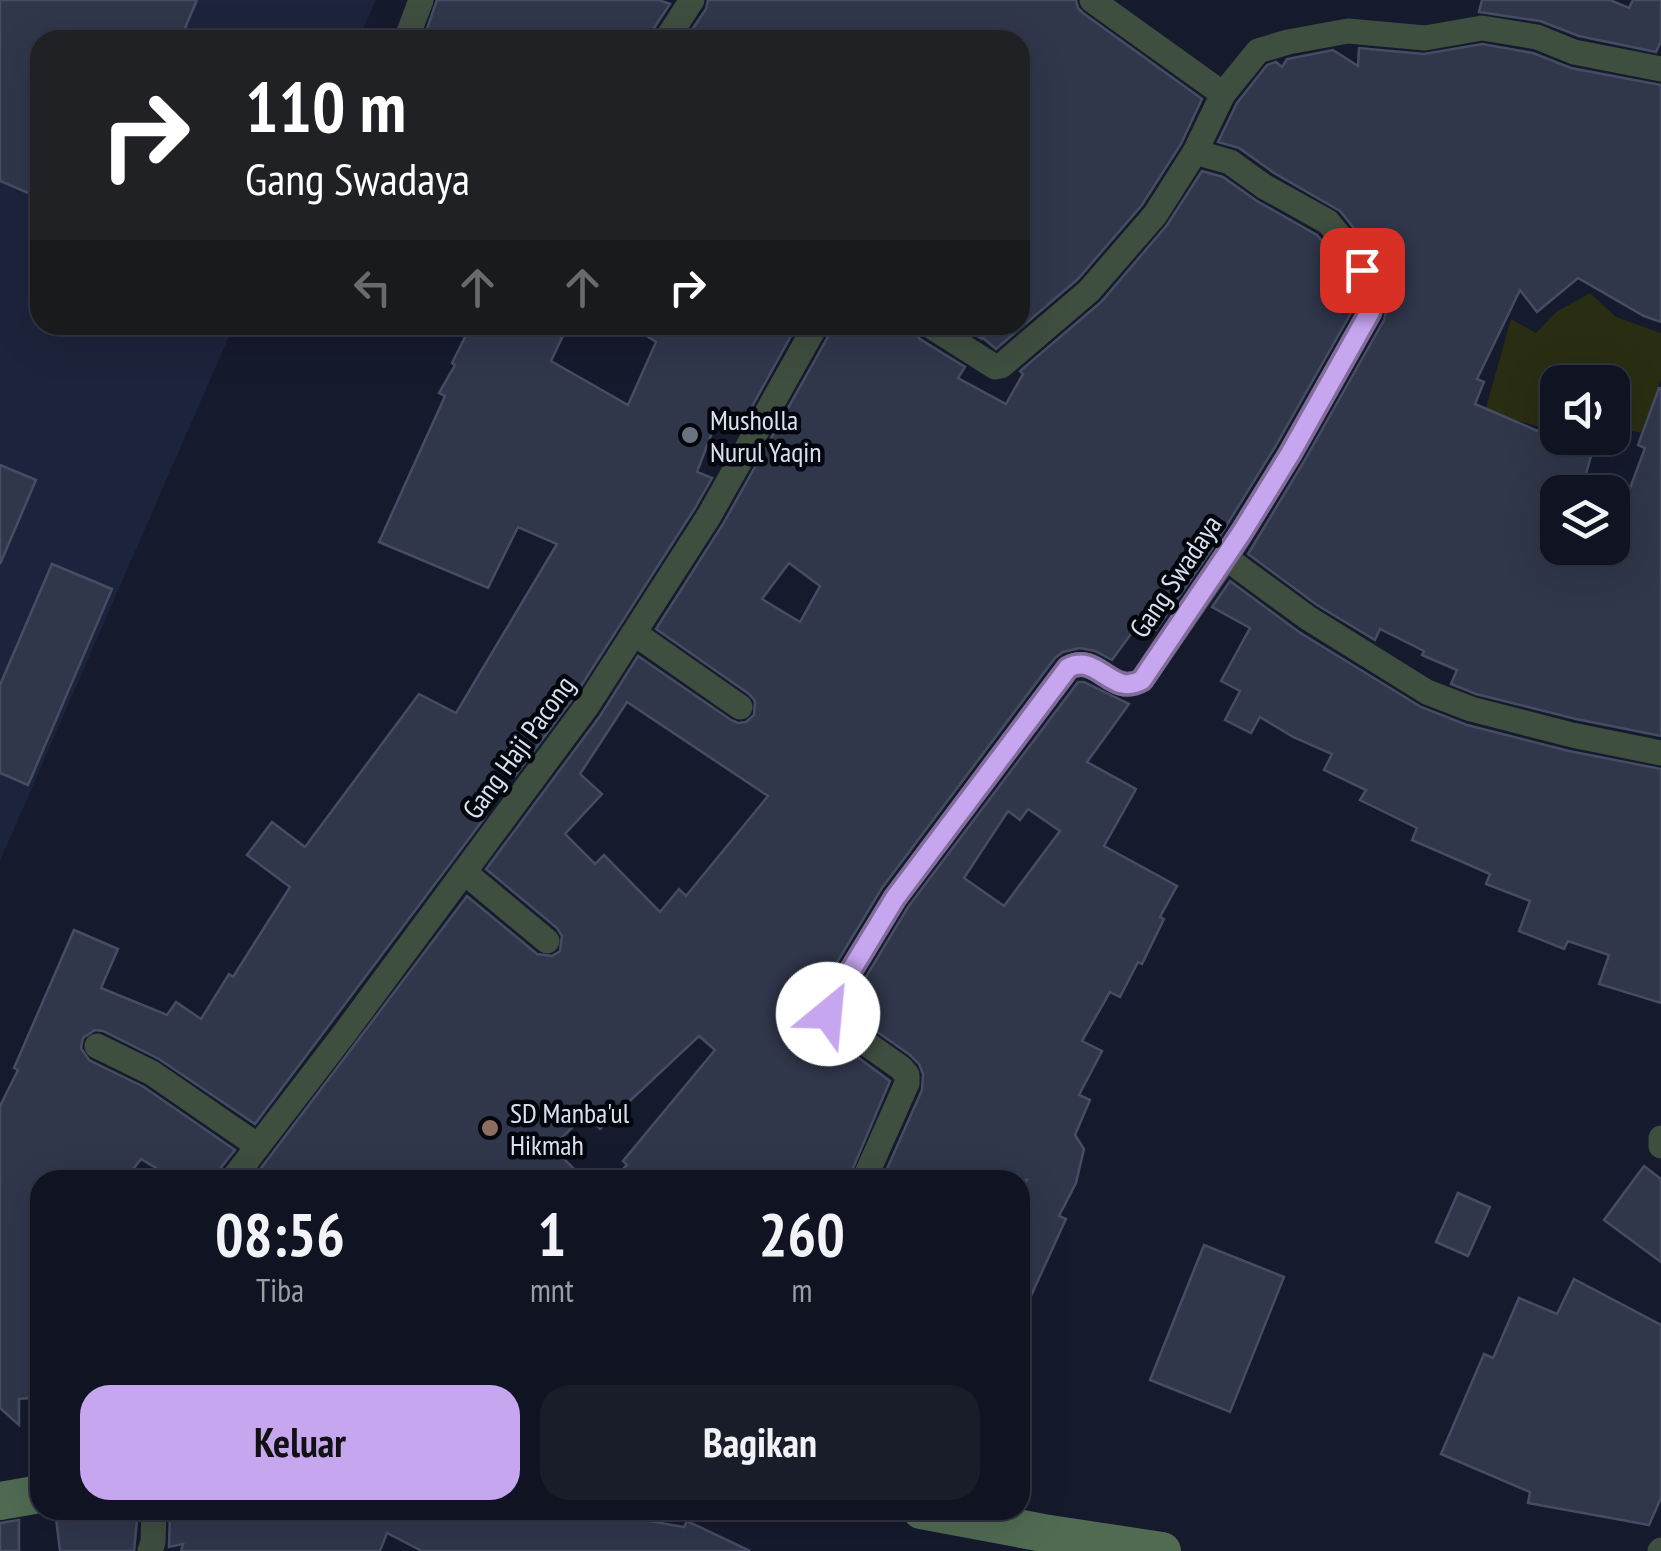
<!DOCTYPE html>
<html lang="id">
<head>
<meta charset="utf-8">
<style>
	body { margin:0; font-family:"PT Sans Narrow",sans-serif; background:#191d2a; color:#f1f3f6; height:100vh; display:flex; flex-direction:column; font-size:38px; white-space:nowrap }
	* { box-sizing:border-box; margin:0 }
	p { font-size:32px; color:#9c9ea5 }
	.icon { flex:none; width:55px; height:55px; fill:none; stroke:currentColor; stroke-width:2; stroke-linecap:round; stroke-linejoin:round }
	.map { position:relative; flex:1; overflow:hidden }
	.sheet { position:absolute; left:30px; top:1170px; width:1000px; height:350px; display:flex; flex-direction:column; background:#101422; border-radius:30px; box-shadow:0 10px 40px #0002,0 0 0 2px #303340 }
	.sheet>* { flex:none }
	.top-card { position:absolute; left:30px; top:30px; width:1000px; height:305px; border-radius:30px; box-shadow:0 10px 40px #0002,0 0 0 2px #303340; background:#202124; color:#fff; overflow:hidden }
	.tools { position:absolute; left:1540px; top:365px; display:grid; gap:20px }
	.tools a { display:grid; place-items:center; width:90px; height:90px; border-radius:20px; background:#101422; box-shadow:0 10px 40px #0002,0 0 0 2px #303340; font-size:50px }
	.pin { position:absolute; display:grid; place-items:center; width:85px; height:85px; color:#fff; margin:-42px; border-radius:20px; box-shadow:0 5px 15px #0006 }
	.me { position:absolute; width:110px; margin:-55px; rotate:28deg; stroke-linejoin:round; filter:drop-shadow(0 0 8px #0008) }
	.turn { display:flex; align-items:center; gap:35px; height:210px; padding:0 50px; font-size:45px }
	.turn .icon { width:130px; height:130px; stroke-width:2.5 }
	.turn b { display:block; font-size:70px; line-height:85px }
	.lanes { display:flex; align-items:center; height:95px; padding:0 50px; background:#0003; justify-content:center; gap:50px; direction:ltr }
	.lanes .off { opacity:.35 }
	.eta { display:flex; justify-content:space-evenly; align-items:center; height:170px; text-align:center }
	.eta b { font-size:60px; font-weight:700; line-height:70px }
	.button { display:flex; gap:20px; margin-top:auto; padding:20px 50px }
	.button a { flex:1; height:115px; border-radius:30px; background:#c7a6f0; color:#111; font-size:40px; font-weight:700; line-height:115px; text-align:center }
	.button a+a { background:#191d2a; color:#f1f3f6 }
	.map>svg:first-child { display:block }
	.built { fill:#1c233c }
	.green { fill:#292d11 }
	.building { fill:#30374b; stroke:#464d63; stroke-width:2.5; fill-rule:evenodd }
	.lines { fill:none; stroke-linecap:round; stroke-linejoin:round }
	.street { stroke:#3e4e3f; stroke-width:25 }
	.secondary { stroke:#516b53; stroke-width:38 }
	.route-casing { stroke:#816c9c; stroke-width:25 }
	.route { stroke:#c7a6f0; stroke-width:18 }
	.worship-dot { fill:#6b7280; stroke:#04060d; stroke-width:4 }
	.education-dot { fill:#8d6e63; stroke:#04060d; stroke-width:4 }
	.labels { text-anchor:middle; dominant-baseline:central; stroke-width:9; stroke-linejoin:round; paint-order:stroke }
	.poi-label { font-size:28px; fill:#dbe0ed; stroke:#04060d; text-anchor:start }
	.street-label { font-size:28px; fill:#dbe0ed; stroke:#04060d }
</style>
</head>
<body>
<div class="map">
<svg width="1661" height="1551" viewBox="0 0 1661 1551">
	<rect width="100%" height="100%" fill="#151a2d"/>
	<polygon class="built" points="0,0 376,0 358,40 40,40 40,325 234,325 0,861"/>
	<polygon class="green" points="1590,293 1616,317 1661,333 1661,380 1641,433 1614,426 1613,432 1612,382 1558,382 1557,432 1485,411 1511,319 1536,333 1556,312"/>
	<g class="building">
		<polygon points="0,0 197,0 180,40 40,40 40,198 0,181"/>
		<polygon points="437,0 659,0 670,4 652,31 650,40 423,40"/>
		<polygon points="708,0 1076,0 1078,8 1083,13 1202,99 1181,144 1142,205 1078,279 996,349 983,338 982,339 959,325 1020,325 1020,40 926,40 907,32 903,40 685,40 706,9"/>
		<polygon points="1482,0 1610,0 1629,8 1633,0 1661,0 1661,41 1656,52 1579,36 1540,21 1479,12"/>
		<polygon points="1482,44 1533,53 1571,68 1661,85 1661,322 1644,316 1578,278 1537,312 1520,290 1477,379 1484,382 1475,404 1554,438 1596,438 1581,492 1558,492 1558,548 1612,548 1612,493 1626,499 1645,448 1638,445 1659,388 1661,388 1661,736 1576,719 1476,694 1451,684 1457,670 1422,655 1424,651 1380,629 1375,640 1317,605 1248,554 1303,463 1384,320 1389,299 1373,252 1340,211 1274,173 1239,148 1218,142 1237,103 1267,65 1276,62 1282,67 1287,59 1333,50 1358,66 1359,48 1424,54"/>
		<path d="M1202,171L1223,177L1257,201L1317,235L1344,267L1354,294L1355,306L1275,447L1212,549L1156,630L1142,619L1112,660L1095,651L1080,648L1063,652L1055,658L882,888L816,997L812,1017L821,1030L890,1081L848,1180H612L627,1165L623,1161L715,1050L699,1036L600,1129L586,1114L552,1147L585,1180H410L399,1169L389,1180H252L467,896L537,954L552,956L560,951L562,936L557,928L486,869L600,716L638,656L731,720L738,723L746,722L754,715L755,701L749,694L656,629L723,524L830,333L832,325H913L915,333L920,339L965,367L958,378L1006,404L1023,374L1020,371L1101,302L1167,225ZM789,563L820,586L800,622L762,599ZM627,702L768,796L686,896L679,889L660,912L604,855L595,864L565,834L602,794L580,774Z"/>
		<polygon points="471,325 568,325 551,361 628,405 656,342 630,325 797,325 738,432 716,422 697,472 712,478 695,508 574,697 515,776 507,768 477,808 486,816 255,1124 159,1059 103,1031 95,1030 83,1038 81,1048 89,1060 144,1087 235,1150 219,1170 216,1180 176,1180 141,1159 125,1180 40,1180 40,1397 19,1399 19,1425 0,1408 0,1106 18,1070 14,1068 74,930 118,949 101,988 167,1015 176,1002 201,1019 229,974 233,977 290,887 247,855 272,822 305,847 419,694 456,713 557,544 518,527 488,588 379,542 445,396 439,393 455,365 452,363"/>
		<polygon points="0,465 36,480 0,564"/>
		<polygon points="52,564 112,589 28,785 0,773 0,685"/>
		<polygon points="1230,581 1299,632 1421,707 1467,725 1569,751 1661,769 1661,1003 1599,984 1609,955 1568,941 1564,949 1519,931 1530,901 1486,884 1490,874 1412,840 1417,828 1360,800 1366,790 1324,770 1332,754 1293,737 1260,717 1251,733 1225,720 1240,691 1221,681 1250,628 1212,607"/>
		<path d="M1078,682H1084L1129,704L1087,762L1136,789L1104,846L1177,886L1160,917L1164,919L1142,964L1138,962L1120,997L1110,992L1082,1041L1102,1051L1079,1095L1090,1100L1075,1135L1084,1149L1076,1183L1059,1216L1066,1219L1020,1320V1194L1027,1180H882L922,1090L923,1074L919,1064L910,1055L846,1010L908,907ZM1028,809L1060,831L1004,906L964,878L1008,811L1020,820Z"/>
		<polygon points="1644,1166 1661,1179 1661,1262 1604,1220"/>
		<polygon points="1458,1193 1490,1207 1468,1256 1436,1242"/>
		<polygon points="1204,1245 1284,1277 1230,1412 1150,1380"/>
		<polygon points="1574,1279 1661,1325 1661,1498 1649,1525 1528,1503 1530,1492 1441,1454 1484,1354 1493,1358 1519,1298 1557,1314"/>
		<polygon points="55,1510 138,1510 134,1551 60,1551"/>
		<polygon points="170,1510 586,1510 684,1527 687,1521 750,1551 422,1551 387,1533 380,1551 181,1551 183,1544 169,1547"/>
		<polygon points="19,1520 19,1551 0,1551 0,1523"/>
	</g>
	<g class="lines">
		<g class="street">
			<polyline points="1092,0 1223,94"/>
			<polyline points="406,40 421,0"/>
			<polyline points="666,40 692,0"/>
			<polyline points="929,325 995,367 1001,366 1089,291 1155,215 1195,152 1223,94 1258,51 1288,42 1348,31 1425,38 1482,28 1537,37 1574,52 1661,69"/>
			<polyline points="1226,558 1308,618 1427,692 1471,709 1572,735 1661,753"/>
			<polyline points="634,633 740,707"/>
			<polyline points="464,872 547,941"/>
			<polyline points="97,1046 152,1073 258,1146"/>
			<polyline points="1661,1138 1661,1146"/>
			<polyline points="232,1180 344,1034 587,706 709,516 816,325"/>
			<path d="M864,1180L907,1083V1075L901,1068L833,1020L828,1014L830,1005L895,898L1068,668C1099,652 1111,698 1142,680L1226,558L1289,455L1370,312L1373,302L1370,289L1358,259L1328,222L1265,187L1230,162L1195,152"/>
			<polyline points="150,1551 153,1542 154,1510"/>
			<polyline points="1660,1551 1661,1550"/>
		</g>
		<g class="secondary">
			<polyline points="0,1501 40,1494"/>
			<polyline points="921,1510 1043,1533 1162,1551"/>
		</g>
	</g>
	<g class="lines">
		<defs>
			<path id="route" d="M828,1014L830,1005L895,898L1068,668C1098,652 1111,698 1142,680L1242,532L1290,454L1370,312C1375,296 1368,284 1362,270"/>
		</defs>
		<use href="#route" class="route-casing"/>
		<use href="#route" class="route"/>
	</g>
	<circle class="worship-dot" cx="690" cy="435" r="10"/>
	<circle class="education-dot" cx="490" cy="1128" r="10"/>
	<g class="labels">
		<g class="poi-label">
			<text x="710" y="419">Musholla<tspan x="710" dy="32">Nurul Yaqin</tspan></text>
			<text x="510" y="1112">SD Manba'ul<tspan x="510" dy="32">Hikmah</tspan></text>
		</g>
		<g class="street-label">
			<text transform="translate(1175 576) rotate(-56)">Gang Swadaya</text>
			<text transform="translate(518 747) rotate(-54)">Gang Haji Pacong</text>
		</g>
	</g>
</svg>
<div class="tools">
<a><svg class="icon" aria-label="sound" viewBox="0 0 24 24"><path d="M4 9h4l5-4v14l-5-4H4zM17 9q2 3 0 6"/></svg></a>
<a><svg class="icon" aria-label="layers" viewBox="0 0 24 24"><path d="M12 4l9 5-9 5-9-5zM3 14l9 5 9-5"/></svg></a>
</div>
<div class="pin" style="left:1362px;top:270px;background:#d93025"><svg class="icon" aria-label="arrive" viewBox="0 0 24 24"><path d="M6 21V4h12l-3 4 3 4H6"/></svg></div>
<svg class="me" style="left:828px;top:1014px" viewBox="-20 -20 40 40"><circle r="19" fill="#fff"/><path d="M0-13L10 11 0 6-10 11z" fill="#c7a6f0"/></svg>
<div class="top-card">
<div class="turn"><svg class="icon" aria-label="right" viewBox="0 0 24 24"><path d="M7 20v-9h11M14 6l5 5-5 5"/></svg><div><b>110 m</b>Gang Swadaya</div></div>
<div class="lanes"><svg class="icon off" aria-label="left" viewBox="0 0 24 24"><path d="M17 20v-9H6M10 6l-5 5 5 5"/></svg><svg class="icon off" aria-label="ahead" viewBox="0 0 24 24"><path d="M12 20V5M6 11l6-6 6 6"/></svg><svg class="icon off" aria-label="ahead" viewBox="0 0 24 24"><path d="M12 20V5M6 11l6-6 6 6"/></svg><svg class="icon" aria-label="right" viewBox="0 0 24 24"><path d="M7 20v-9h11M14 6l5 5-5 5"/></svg></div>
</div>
<section class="sheet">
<div class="eta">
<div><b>08:56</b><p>Tiba</p></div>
<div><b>1</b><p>mnt</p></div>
<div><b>260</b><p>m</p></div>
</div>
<div class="button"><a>Keluar</a><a>Bagikan</a></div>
</section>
</div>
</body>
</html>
